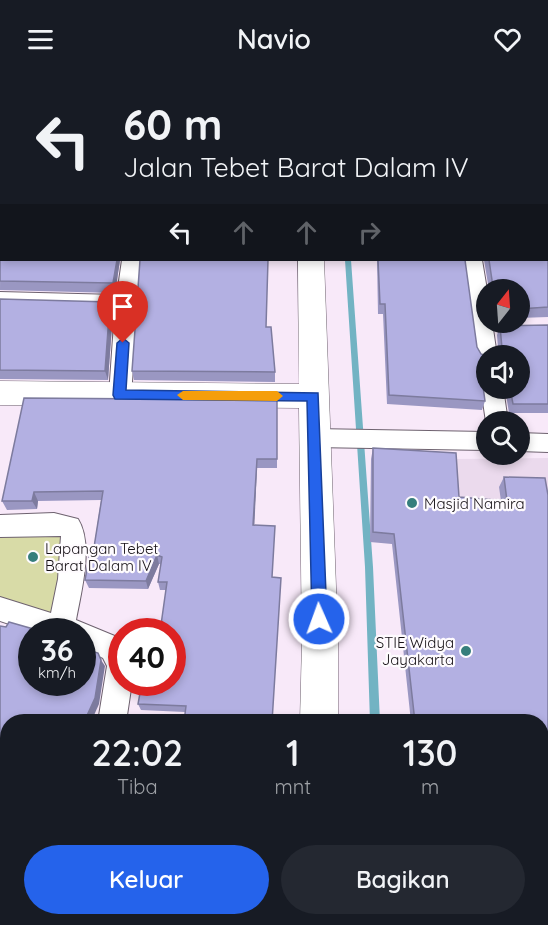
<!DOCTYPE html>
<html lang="id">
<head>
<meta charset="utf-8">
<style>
	body { margin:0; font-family:Quicksand,sans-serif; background:#242831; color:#f1f3f6; height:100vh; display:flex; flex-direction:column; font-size:22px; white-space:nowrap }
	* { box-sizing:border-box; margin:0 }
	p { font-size:20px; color:#9ea1a6 }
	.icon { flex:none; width:33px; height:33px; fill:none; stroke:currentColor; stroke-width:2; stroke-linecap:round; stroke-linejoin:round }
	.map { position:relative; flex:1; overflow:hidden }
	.details { position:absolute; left:0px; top:636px; width:549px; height:212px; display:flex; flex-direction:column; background:#171b24; border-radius:24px 24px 0 0; box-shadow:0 3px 9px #0003 }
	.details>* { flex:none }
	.hud { position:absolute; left:0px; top:0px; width:549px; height:183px; box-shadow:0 3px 9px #0003; background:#171b24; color:#f1f3f6; overflow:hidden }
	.needle { width:39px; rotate:17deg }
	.buttons { position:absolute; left:476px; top:201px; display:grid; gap:12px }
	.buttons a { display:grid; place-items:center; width:54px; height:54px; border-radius:50%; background:#171b24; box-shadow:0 3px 9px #0003; font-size:30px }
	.speed { position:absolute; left:18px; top:540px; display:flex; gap:12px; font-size:30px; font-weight:700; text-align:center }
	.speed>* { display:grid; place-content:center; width:78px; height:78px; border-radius:50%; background:#171b24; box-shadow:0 3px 9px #0003; line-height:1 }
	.speed small { font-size:15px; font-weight:400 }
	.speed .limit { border:9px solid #d22; background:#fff; color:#111 }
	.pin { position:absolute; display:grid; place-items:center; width:51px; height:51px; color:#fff; margin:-62px -26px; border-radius:50% 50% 50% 0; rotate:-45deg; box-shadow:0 0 6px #0007 }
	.pin .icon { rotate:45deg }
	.me { position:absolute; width:66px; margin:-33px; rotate:358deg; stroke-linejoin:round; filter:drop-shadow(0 0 4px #0008) }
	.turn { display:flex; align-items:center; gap:21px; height:126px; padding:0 24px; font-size:27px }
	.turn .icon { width:78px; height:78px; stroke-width:2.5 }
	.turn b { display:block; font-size:42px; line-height:51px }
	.lanes { display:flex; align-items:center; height:57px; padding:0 24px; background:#0003; justify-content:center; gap:30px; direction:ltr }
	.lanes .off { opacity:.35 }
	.eta { display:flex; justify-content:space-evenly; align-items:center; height:102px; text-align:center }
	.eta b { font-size:36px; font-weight:600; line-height:42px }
	.action { display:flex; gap:12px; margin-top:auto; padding:12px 24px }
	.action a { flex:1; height:69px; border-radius:36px; background:#2563eb; color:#fff; font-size:24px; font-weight:600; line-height:69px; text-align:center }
	.action a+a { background:#242831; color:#f1f3f6 }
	header { display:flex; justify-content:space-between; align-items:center; height:78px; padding:0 24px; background:#171b24; font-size:27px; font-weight:600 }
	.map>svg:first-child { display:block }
	.education { fill:#ebdaed }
	.green { fill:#d8dba7 }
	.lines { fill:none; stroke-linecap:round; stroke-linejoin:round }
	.stream { fill:#72b3c3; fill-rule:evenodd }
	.street-casing { stroke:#6e626f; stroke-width:2 }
	.secondary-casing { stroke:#6e626f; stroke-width:1 }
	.street { fill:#fff; fill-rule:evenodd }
	.secondary { fill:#fff; fill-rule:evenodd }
	.wall { fill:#9a97c2 }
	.shaded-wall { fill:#7d7b9e }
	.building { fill:#b3b0e2; stroke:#7d7b9e; stroke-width:1.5 }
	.route { fill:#2563eb; stroke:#184099; stroke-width:1.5 }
	.slow { fill:#f59e0b }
	.poi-dot { fill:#367e7c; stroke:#fefbfe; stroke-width:2 }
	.labels { text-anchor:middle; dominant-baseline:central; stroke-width:4.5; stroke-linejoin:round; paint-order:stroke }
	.poi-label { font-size:15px; fill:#161116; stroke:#fefbfe; text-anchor:start }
</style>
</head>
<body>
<header><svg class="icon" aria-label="menu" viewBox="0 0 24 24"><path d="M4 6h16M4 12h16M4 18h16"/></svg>Navio<svg class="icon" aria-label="heart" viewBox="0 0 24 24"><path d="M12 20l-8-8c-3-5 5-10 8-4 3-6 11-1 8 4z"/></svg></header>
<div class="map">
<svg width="548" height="847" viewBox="0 0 548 847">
	<rect width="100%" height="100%" fill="#f8e9f9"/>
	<polygon class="education" points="548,380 548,581 460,478 455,381"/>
	<polygon class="green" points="67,454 52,536 0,521 0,457"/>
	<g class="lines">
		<g class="stream">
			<rect x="333" y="0" width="6" height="2"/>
			<polygon points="345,182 351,182 373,489 380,644 370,644 365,489"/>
			<rect x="372" y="840" width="12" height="7"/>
		</g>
		<defs>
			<g id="street">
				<polygon points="122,182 141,182 131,317 128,323 120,325 112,323 109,317 115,231 0,228 0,214 117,217"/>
				<polygon points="463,182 482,182 487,212 486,244 492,244 497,278 486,278 486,286 480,284 476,278"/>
				<polygon points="484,304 486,310 503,310 508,344 486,344 481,310"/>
				<polygon points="314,351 486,354 486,372 314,369 306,366 303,360 306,354"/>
				<polygon points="519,355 548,356 548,374 519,373"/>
				<path d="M54,435L78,441C94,466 81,515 76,542L122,561V604H132L126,644H98L107,588L103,580L82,570V554H33L0,543V519L51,535L58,501L61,458L0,459V437Z"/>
				<polygon points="0,710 8,712 8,742 0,740"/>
				<polygon points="113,840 145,840 143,847 111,847"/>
			</g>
			<g id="secondary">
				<rect x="296" y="0" width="22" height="2"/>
				<polygon points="298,182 324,182 338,564 338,644 300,644 302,564 299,330 0,327 0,303 299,306"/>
				<rect x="295" y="840" width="44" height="7"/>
			</g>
		</defs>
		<use href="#street" class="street-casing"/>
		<use href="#secondary" class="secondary-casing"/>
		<use href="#street" class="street"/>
		<use href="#secondary" class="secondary"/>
	</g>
	<g class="wall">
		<polygon points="0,0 282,0 282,2 2,2 120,182 115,215 0,212 1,59"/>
		<polygon points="548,165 548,239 519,240 519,212 489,212 484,182 481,182 548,182"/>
		<polygon points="377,182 465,182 477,269 481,276 486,278 486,306 483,302 482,304 485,323 482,332 387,326 383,236 378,236"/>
		<polygon points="0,221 113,233 108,302 0,301"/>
		<polygon points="548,247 548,335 509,335 505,310 519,310 519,278 489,278 491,271 498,270 497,257 500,248"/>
		<polygon points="267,249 275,294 275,304 134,302 132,293"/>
		<polygon points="277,322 277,390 257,390 185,634 141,632 138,626 172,604 166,512 160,512 158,504 161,486 159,486 148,511 89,510 85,502 94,469 101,422 38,423 37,431 7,432 2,423"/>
		<polygon points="373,370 459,419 501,423 499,409 504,399 545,400 548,847 428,847 427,840 542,840 542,644 411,644 392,466 370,464 371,381"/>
	</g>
	<g class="shaded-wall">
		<polygon points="117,182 120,182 115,215 113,205"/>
		<polygon points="110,224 113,233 108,302 105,293"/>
		<polygon points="257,381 257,390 254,456 253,447"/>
		<polygon points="34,414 38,423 37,431 32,423"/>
		<polygon points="157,477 159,486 148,511 146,503"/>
		<polygon points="101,582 105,588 99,626 91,644 84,644"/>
		<polygon points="108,840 112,840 110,847 105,847"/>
	</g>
	<g class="building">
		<polygon points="0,0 279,0 279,2 2,2 2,182 117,182 113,205 0,203 0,60 1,59 0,48"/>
		<polygon points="385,0 544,0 544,2 383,2"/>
		<polygon points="548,165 548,229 519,231 519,212 492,212 492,202 489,182 548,182"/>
		<polygon points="140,182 268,182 266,249 271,249 275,294 132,293"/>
		<polygon points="378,182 465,182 477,269 481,276 487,278 486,278 486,294 482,301 485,323 389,317 385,226 380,226"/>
		<polygon points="0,221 110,224 105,293 0,292"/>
		<polygon points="548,247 548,326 513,326 510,310 519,310 519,278 491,278 491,271 502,270 500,248"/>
		<polygon points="24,320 277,322 277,381 257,381 253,447 275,448 272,499 281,500 272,644 184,644 186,628 138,626 142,604 172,604 172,554 160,554 167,504 158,504 162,479 157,477 146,503 85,502 91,469 94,469 103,413 34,414 32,423 2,423"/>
		<polygon points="373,370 456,375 459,419 507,423 504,399 545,400 548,417 548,847 432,847 432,840 542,840 542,644 415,644 394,456 373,454"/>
		<polygon points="9,544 44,554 32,554 32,604 82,604 82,570 98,575 101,582 95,620 84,644 8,644 8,712 4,711 2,705 0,705 0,548 6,549"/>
		<polygon points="8,764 8,840 108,840 105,847 0,847 0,781"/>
		<polygon points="143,840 235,840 234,847 140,847"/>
	</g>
	<polygon class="route" points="123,260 129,265 126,312 318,315 327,541 325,546 319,548 314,546 312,541 307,323 115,321 113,317 117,265"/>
	<polygon class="slow" points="183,313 277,313 283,318 277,323 183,322 177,317"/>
	<g class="poi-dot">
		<circle cx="412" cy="425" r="6"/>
		<circle cx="33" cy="479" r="6"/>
		<circle cx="466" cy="573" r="6"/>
	</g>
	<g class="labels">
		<g class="poi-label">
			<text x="424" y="425">Masjid Namira</text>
			<text x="45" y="470">Lapangan Tebet<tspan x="45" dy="17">Barat Dalam IV</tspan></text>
			<text x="454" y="564" text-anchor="end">STIE Widya<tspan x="454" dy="17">Jayakarta</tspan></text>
		</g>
	</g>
</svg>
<div class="buttons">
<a><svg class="needle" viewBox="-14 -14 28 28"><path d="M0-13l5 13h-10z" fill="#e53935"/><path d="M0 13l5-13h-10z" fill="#9ea1a6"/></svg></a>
<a><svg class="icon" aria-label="sound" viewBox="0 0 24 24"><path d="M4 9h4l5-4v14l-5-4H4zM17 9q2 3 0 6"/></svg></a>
<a><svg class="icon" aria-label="search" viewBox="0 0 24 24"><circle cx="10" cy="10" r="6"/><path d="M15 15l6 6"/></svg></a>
</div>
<div class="speed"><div>36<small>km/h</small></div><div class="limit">40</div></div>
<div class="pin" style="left:123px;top:265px;background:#d93025"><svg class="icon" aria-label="arrive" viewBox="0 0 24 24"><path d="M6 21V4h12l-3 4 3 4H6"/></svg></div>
<svg class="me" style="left:319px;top:541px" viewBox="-20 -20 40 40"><circle r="17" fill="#2563eb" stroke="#fff" stroke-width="3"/><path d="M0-11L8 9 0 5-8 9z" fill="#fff"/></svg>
<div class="hud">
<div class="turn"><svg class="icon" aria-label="left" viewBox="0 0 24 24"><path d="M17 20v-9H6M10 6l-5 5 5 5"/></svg><div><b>60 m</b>Jalan Tebet Barat Dalam IV</div></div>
<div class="lanes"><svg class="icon" aria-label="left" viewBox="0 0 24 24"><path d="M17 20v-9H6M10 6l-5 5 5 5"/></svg><svg class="icon off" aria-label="ahead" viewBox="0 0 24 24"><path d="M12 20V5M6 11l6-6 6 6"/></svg><svg class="icon off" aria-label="ahead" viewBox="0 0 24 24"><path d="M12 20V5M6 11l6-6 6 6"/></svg><svg class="icon off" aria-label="right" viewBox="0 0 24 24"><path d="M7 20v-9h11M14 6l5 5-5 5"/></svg></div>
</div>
<section class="details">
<div class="eta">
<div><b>22:02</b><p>Tiba</p></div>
<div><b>1</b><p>mnt</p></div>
<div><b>130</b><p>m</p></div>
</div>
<div class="action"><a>Keluar</a><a>Bagikan</a></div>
</section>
</div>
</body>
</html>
